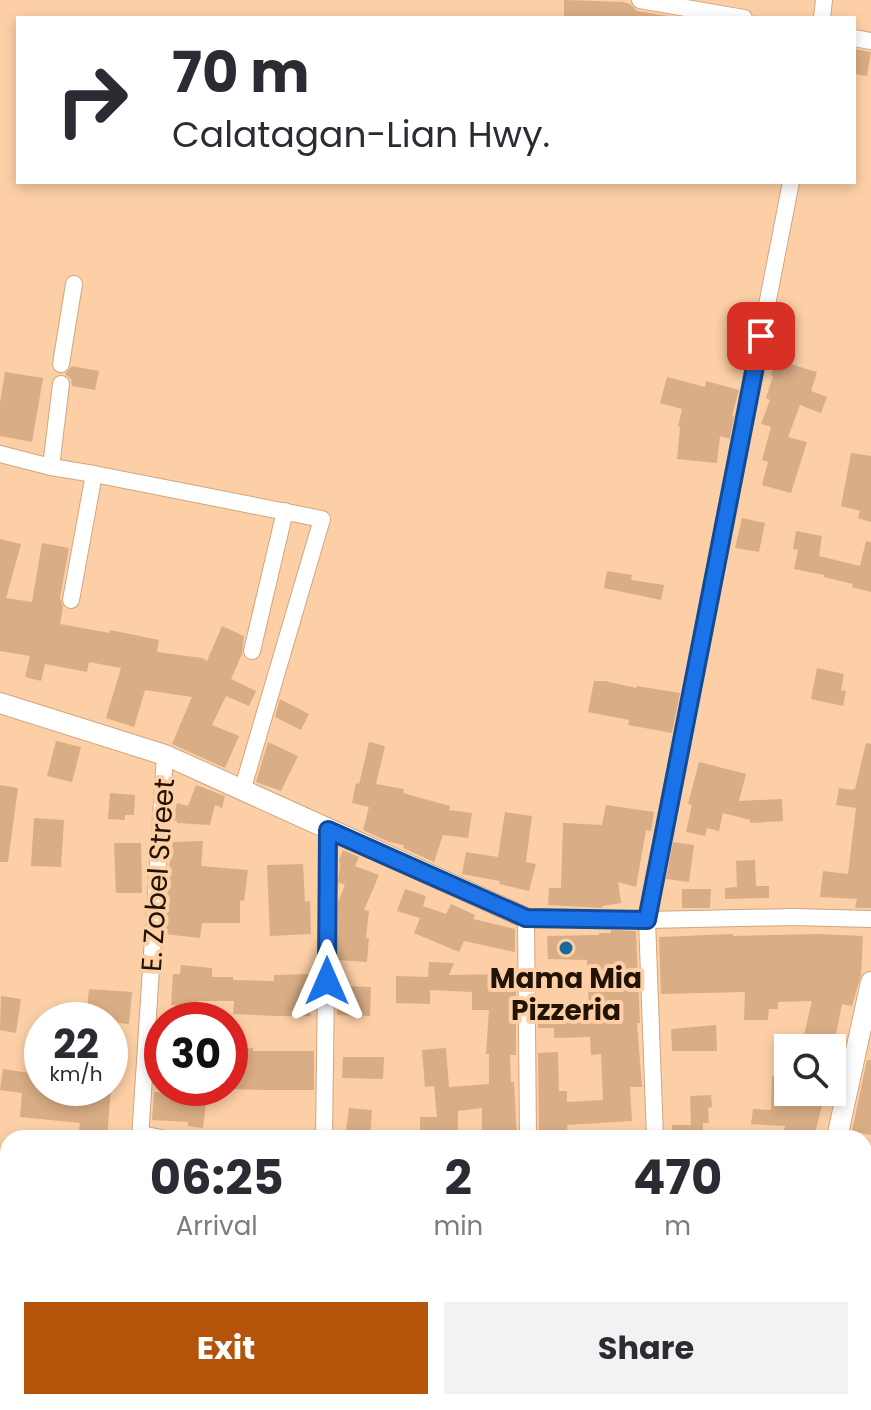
<!DOCTYPE html>
<html lang="en">
<head>
<meta charset="utf-8">
<style>
	body { margin:0; font-family:Poppins,sans-serif; background:#f2f2f3; color:#2b2b33; height:100vh; display:flex; flex-direction:column; font-size:30px; white-space:nowrap }
	* { box-sizing:border-box; margin:0 }
	p { font-size:26px; color:#7c7c81 }
	.icon { flex:none; width:44px; height:44px; fill:none; stroke:currentColor; stroke-width:2; stroke-linecap:round; stroke-linejoin:round }
	.map { position:relative; flex:1; overflow:hidden }
	.panel { position:absolute; left:0px; top:1130px; width:872px; height:280px; display:flex; flex-direction:column; background:#fff; border-radius:24px 24px 0 0; box-shadow:0 4px 12px #0003 }
	.panel>* { flex:none }
	.top-card { position:absolute; left:16px; top:16px; width:840px; height:168px; border-radius:0px; box-shadow:0 4px 12px #0003; background:#fff; color:#2b2b33; overflow:hidden }
	.controls { position:absolute; left:774px; top:1034px; display:grid; gap:16px }
	.controls a { display:grid; place-items:center; width:72px; height:72px; border-radius:0px; background:#fff; box-shadow:0 4px 12px #0003; font-size:40px }
	.speed { position:absolute; left:24px; top:1002px; display:flex; gap:16px; font-size:40px; font-weight:700; text-align:center }
	.speed>* { display:grid; place-content:center; width:104px; height:104px; border-radius:50%; background:#fff; box-shadow:0 4px 12px #0003; line-height:1 }
	.speed small { font-size:20px; font-weight:400 }
	.speed .limit { border:12px solid #d22; background:#fff; color:#111 }
	.pin { position:absolute; display:grid; place-items:center; width:68px; height:68px; color:#fff; margin:-34px; border-radius:16px; box-shadow:0 4px 12px #0006 }
	.me { position:absolute; width:88px; margin:-44px; rotate:0deg; stroke-linejoin:round; filter:drop-shadow(0 0 6px #0008) }
	.turn { display:flex; align-items:center; gap:28px; height:168px; padding:0 24px; font-size:36px }
	.turn .icon { width:104px; height:104px; stroke-width:2.5 }
	.turn b { display:block; font-size:56px; line-height:68px }
	.eta { display:flex; justify-content:space-evenly; align-items:center; height:136px; text-align:center }
	.eta b { font-size:48px; font-weight:700; line-height:56px }
	.button { display:flex; gap:16px; margin-top:auto; padding:16px 24px }
	.button a { flex:1; height:92px; border-radius:0px; background:#b45309; color:#fff; font-size:32px; font-weight:700; line-height:92px; text-align:center }
	.button a+a { background:#f2f2f3; color:#2b2b33 }
	.map>svg:first-child { display:block }
	.built { fill:#f5c295 }
	.building { fill:#d9ad85 }
	.lines { fill:none; stroke-linecap:round; stroke-linejoin:round }
	.minor-casing { stroke:#d1a67e; stroke-width:18 }
	.major-casing { stroke:#d1a67e; stroke-width:22 }
	.minor { stroke:#fff; stroke-width:16 }
	.major { stroke:#fff; stroke-width:20 }
	.route-casing { stroke:#114b97; stroke-width:20 }
	.route { stroke:#1a73e8; stroke-width:14 }
	.poi-dot { fill:#1c689b; stroke:#fccfa6; stroke-width:3 }
	.labels { text-anchor:middle; dominant-baseline:central; stroke-width:8; stroke-linejoin:round; paint-order:stroke }
	.street-label { font-size:28px; fill:#231305; stroke:#fccfa6 }
	.poi-label { font-size:28px; font-weight:bold; fill:#231305; stroke:#fccfa6 }
</style>
</head>
<body>
<div class="map">
<svg width="871" height="1410" viewBox="0 0 871 1410">
	<rect width="100%" height="100%" fill="#fccfa6"/>
	<polygon class="built" points="354,1402 493,1402 493,1410 389,1410"/>
	<g class="building">
		<polygon points="564,0 623,2 630,4 637,11 667,16 666,18 564,18"/>
		<polygon points="854,49 871,52 867,76 854,74"/>
		<polygon points="776,360 817,372 811,391 827,397 821,413 800,405 788,437 807,442 791,493 762,485 768,462 762,460 771,427 761,424 770,400 766,398 773,376 771,375"/>
		<polygon points="72,366 99,371 95,390 72,386 71,379 65,374"/>
		<polygon points="5,372 43,378 32,442 0,436 0,403"/>
		<polygon points="667,377 705,387 706,381 739,390 732,416 734,416 730,439 720,436 717,463 677,459 680,427 678,427 682,409 660,403"/>
		<polygon points="851,453 871,456 871,522 858,518 860,511 841,506"/>
		<polygon points="742,518 765,523 759,552 735,548"/>
		<polygon points="796,531 822,536 819,556 860,566 866,541 871,542 871,592 852,587 853,584 824,577 824,575 794,569 798,550 793,549"/>
		<polygon points="0,539 21,544 6,598 32,602 42,543 69,548 60,598 63,607 60,624 110,633 110,630 159,640 157,652 202,658 207,661 222,626 244,636 242,654 231,679 256,691 249,706 226,696 212,725 239,736 225,768 172,744 192,697 145,690 134,727 106,718 121,668 89,662 87,672 45,664 41,681 25,677 30,656 0,651"/>
		<polygon points="607,571 632,575 631,580 664,585 661,600 604,588"/>
		<polygon points="817,668 844,674 841,690 846,691 843,706 811,699"/>
		<polygon points="594,681 605,681 636,688 637,686 680,693 672,733 628,725 629,720 588,712"/>
		<polygon points="280,699 309,714 301,730 275,717"/>
		<polygon points="56,741 81,747 72,782 47,776"/>
		<polygon points="268,742 298,756 281,791 256,782"/>
		<polygon points="369,742 385,746 376,784 404,789 403,793 450,806 449,810 472,813 468,838 443,835 434,862 403,848 404,845 389,842 363,830 369,807 352,803 356,783 359,784"/>
		<polygon points="866,743 871,744 871,908 855,908 857,899 820,897 823,871 848,874 856,808 836,805 839,788 852,790 853,789 855,789"/>
		<polygon points="699,762 746,774 739,801 782,799 783,821 750,823 750,820 723,813 719,831 707,828 705,836 686,832 692,805 688,804"/>
		<polygon points="0,785 18,788 8,862 0,862"/>
		<polygon points="196,785 225,796 222,808 215,805 210,825 177,823 177,821 173,820 177,803 188,806"/>
		<polygon points="110,793 135,795 134,815 125,815 125,820 108,819"/>
		<polygon points="606,805 654,812 651,831 646,830 636,887 618,882 621,903 603,906 602,908 548,905 549,888 561,888 563,823 602,825"/>
		<polygon points="505,812 532,816 526,862 536,864 529,891 499,884 500,881 462,874 466,852 498,857"/>
		<polygon points="34,818 64,820 61,867 31,866"/>
		<polygon points="203,841 201,866 248,870 244,901 240,900 240,923 202,923 200,938 164,934 170,857 173,842"/>
		<polygon points="673,842 694,845 689,882 666,879"/>
		<polygon points="114,843 141,843 142,893 116,893"/>
		<polygon points="343,850 359,857 355,866 379,875 364,910 369,911 366,938 369,938 367,962 337,960 338,902 345,885 338,882 340,865 339,860"/>
		<polygon points="755,860 756,886 769,886 769,898 725,899 725,888 737,887 736,861"/>
		<polygon points="303,864 305,902 310,901 311,934 270,936 267,865"/>
		<polygon points="405,889 426,896 423,906 446,914 451,904 475,915 473,919 515,929 515,952 464,941 459,952 414,933 420,918 397,911"/>
		<polygon points="682,889 711,889 710,908 682,908"/>
		<polygon points="611,930 636,931 640,1023 637,1023 642,1087 630,1087 632,1121 567,1125 568,1138 539,1138 538,1053 558,1052 559,1091 567,1091 567,1102 603,1100 601,1054 591,1055 590,1037 554,1038 554,1028 538,1028 538,1008 589,1006 587,973 591,973 591,969 587,968 587,960 548,959 547,936 599,935 599,933 611,933"/>
		<polygon points="733,934 733,936 819,934 863,936 861,975 852,1006 842,1004 836,1034 839,1035 836,1048 801,1048 812,1001 778,1002 778,1009 769,1009 768,1020 744,1020 745,992 661,994 659,937"/>
		<polygon points="429,962 454,963 449,975 516,974 516,1055 510,1055 511,1082 514,1082 517,1138 482,1138 482,1108 458,1111 458,1137 420,1137 420,1117 437,1117 434,1086 425,1087 422,1050 446,1048 449,1087 489,1084 489,1054 486,1054 489,1010 472,1010 472,992 430,990 430,1004 396,1003 396,976 428,977"/>
		<polygon points="181,965 212,968 212,977 233,977 233,980 274,981 274,975 309,974 310,1016 275,1016 233,1014 234,1001 198,1001 197,1007 171,1005 173,974 180,974"/>
		<polygon points="337,986 371,987 370,1016 337,1015"/>
		<polygon points="89,989 132,992 129,1024 110,1022 110,1020 86,1020"/>
		<polygon points="1,996 21,999 16,1033 0,1030"/>
		<polygon points="716,1025 717,1051 672,1051 671,1029"/>
		<polygon points="253,1048 253,1051 314,1051 314,1090 264,1090 230,1089 230,1065 233,1065 233,1049"/>
		<polygon points="343,1057 384,1057 383,1079 342,1078"/>
		<polygon points="867,1060 871,1060 871,1135 852,1131"/>
		<polygon points="3,1069 37,1074 35,1088 111,1088 107,1138 78,1138 80,1123 20,1117 22,1093 0,1090"/>
		<polygon points="772,1076 788,1076 788,1092 825,1093 814,1138 782,1138 785,1126 751,1124 753,1109 771,1110"/>
		<polygon points="154,1092 179,1093 178,1100 206,1103 203,1128 188,1126 188,1122 152,1120"/>
		<polygon points="711,1095 712,1107 708,1108 709,1123 703,1123 703,1138 672,1138 672,1125 691,1125 690,1096"/>
		<polygon points="349,1108 372,1110 370,1138 345,1138"/>
	</g>
	<g class="lines">
		<defs>
			<g id="minor">
				<polyline points="640,0 744,18"/>
				<polyline points="822,18 824,0"/>
				<polyline points="854,38 871,41"/>
				<polyline points="61,364 74,284"/>
				<polyline points="0,454 51,467 94,474 322,519 242,791"/>
				<polyline points="51,467 61,384"/>
				<polyline points="71,600 94,474"/>
				<polyline points="252,651 285,511"/>
				<polyline points="141,1134 161,1138"/>
				<polyline points="140,1138 165,755"/>
				<polyline points="324,1138 328,830"/>
				<polyline points="528,1138 526,918 647,920 793,917 871,919"/>
				<polyline points="655,1138 647,920 791,182"/>
				<polyline points="0,1200 8,1201"/>
				<polyline points="864,1343 871,1345"/>
				<polyline points="508,1402 508,1406 542,1410"/>
				<polyline points="665,1402 665,1410"/>
			</g>
			<g id="major">
				<polyline points="0,703 165,755 526,918"/>
				<polyline points="837,1138 871,982"/>
				<polyline points="791,1410 793,1402"/>
			</g>
		</defs>
		<use href="#minor" class="minor-casing"/>
		<use href="#major" class="major-casing"/>
		<use href="#minor" class="minor"/>
		<use href="#major" class="major"/>
	</g>
	<g class="lines">
		<defs>
			<polyline id="route" points="327,981 328,830 526,918 647,920 761,336"/>
		</defs>
		<use href="#route" class="route-casing"/>
		<use href="#route" class="route"/>
	</g>
	<circle class="poi-dot" cx="566" cy="948" r="8"/>
	<g class="labels">
		<g class="street-label">
			<text transform="translate(158 875) rotate(-86)">E. Zobel Street</text>
		</g>
		<g class="poi-label">
			<text x="566" y="978">Mama Mia<tspan x="566" dy="32">Pizzeria</tspan></text>
		</g>
	</g>
</svg>
<div class="controls">
<a><svg class="icon" aria-label="search" viewBox="0 0 24 24"><circle cx="10" cy="10" r="6"/><path d="M15 15l6 6"/></svg></a>
</div>
<div class="speed"><div>22<small>km/h</small></div><div class="limit">30</div></div>
<div class="pin" style="left:761px;top:336px;background:#d93025"><svg class="icon" aria-label="arrive" viewBox="0 0 24 24"><path d="M6 21V4h12l-3 4 3 4H6"/></svg></div>
<svg class="me" style="left:327px;top:981px" viewBox="-20 -20 40 40"><path d="M0-17L14 15 0 8-14 15z" fill="#1a73e8" stroke="#fff" stroke-width="4"/></svg>
<div class="top-card">
<div class="turn"><svg class="icon" aria-label="right" viewBox="0 0 24 24"><path d="M7 20v-9h11M14 6l5 5-5 5"/></svg><div><b>70 m</b>Calatagan-Lian Hwy.</div></div>
</div>
<section class="panel">
<div class="eta">
<div><b>06:25</b><p>Arrival</p></div>
<div><b>2</b><p>min</p></div>
<div><b>470</b><p>m</p></div>
</div>
<div class="button"><a>Exit</a><a>Share</a></div>
</section>
</div>
</body>
</html>
